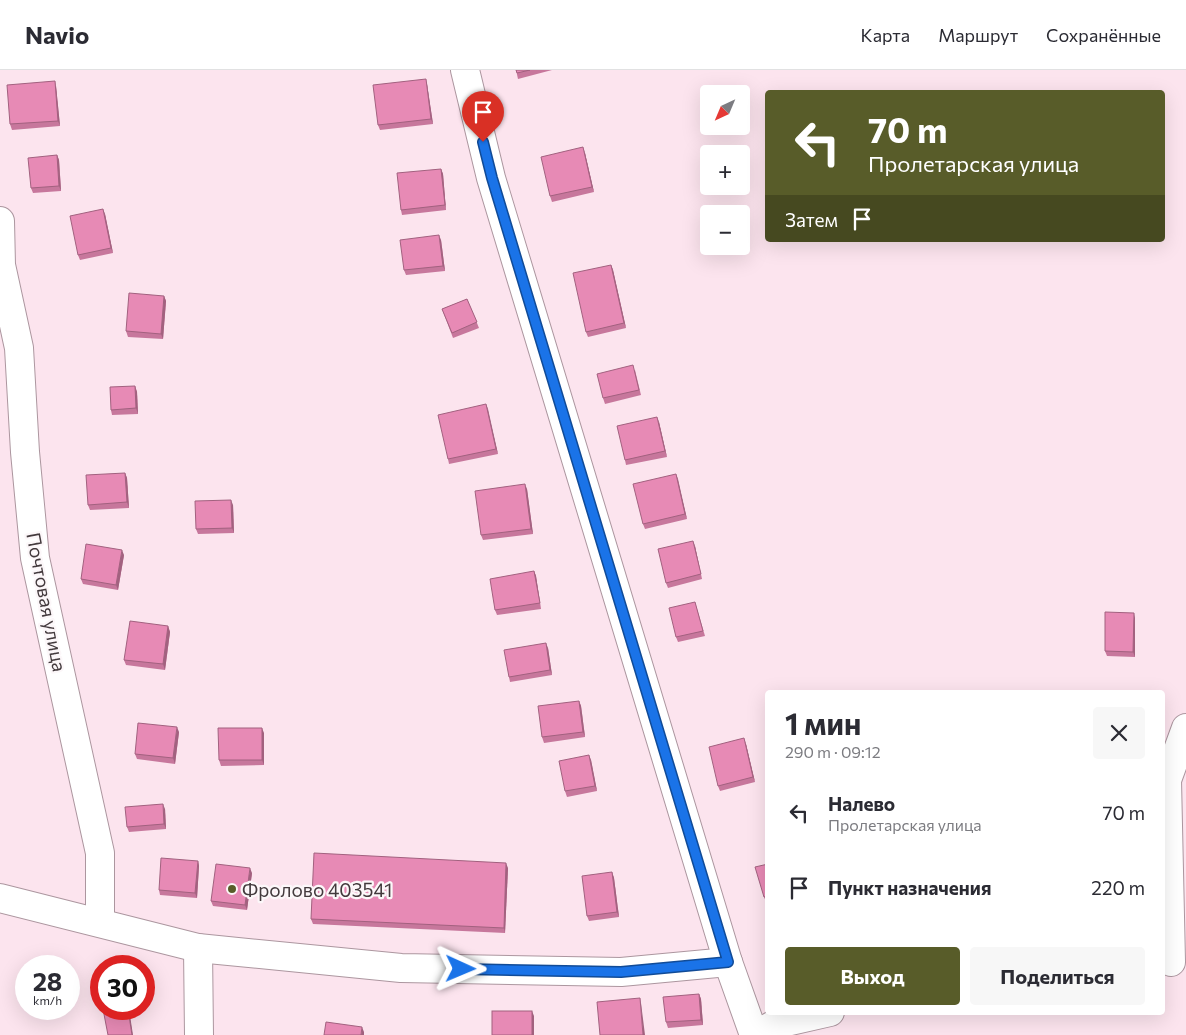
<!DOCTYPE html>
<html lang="ru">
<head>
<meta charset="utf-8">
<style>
	body { margin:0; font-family:Commissioner,sans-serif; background:#f7f7f7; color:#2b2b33; height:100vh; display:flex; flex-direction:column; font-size:19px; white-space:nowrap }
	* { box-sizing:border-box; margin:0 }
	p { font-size:16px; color:#7c7c81 }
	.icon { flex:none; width:28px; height:28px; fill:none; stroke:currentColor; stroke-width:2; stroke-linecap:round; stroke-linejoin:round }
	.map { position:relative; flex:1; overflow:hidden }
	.panel { position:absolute; left:765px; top:620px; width:400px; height:325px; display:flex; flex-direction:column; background:#fff; border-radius:5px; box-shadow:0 5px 20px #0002 }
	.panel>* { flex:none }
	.hud { position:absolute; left:765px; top:20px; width:400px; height:152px; border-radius:5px; box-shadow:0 5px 20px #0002; background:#585c29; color:#fff; overflow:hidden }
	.needle { width:32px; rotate:224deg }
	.controls { position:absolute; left:700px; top:15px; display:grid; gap:10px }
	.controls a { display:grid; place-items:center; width:50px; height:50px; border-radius:5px; background:#fff; box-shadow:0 5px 20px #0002; font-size:25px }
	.speed { position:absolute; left:15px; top:885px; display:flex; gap:10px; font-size:25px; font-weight:700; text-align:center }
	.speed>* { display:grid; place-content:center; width:65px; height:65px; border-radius:50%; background:#fff; box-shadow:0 5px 20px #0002; line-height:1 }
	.speed small { font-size:12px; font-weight:400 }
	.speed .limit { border:8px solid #d22; background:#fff; color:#111 }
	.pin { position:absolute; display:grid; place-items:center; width:42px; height:42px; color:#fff; margin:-51px -21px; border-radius:50% 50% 50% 0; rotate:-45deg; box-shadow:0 0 5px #0007 }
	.pin .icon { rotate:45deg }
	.me { position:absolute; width:55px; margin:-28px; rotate:91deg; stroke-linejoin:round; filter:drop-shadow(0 0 4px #0008) }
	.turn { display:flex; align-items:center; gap:18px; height:105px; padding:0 20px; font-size:22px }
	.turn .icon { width:65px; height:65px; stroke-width:2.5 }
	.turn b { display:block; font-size:35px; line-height:42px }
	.then { display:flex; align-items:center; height:48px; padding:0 20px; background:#0003; gap:10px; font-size:19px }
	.round { display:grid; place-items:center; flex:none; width:52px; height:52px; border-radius:5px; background:#f7f7f7 }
	.headline { display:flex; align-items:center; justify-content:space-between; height:85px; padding:0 20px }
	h1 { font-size:30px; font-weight:700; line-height:38px }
	.primary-button { display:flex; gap:10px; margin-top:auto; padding:10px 20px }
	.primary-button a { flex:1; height:58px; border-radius:5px; background:#585c29; color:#fff; font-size:20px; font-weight:700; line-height:58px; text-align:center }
	.primary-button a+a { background:#f7f7f7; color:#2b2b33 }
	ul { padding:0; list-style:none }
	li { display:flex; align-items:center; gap:15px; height:75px; padding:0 20px }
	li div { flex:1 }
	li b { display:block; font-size:19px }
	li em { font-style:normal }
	header { display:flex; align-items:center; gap:30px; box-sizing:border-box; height:70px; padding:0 25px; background:#fff; border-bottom:1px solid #e1e1e2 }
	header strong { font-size:24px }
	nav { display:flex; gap:28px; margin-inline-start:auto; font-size:18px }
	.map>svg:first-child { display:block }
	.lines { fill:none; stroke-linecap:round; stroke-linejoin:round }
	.minor-casing { stroke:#ac969f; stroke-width:30 }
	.minor { stroke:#fff; stroke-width:28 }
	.wall { fill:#c7779c }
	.shaded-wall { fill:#a2617f }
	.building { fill:#e78ab5; stroke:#a2617f }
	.route-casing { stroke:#114b97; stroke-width:12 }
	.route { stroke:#1a73e8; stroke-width:9 }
	.poi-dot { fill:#585c29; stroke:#fcf7f9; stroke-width:2 }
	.labels { text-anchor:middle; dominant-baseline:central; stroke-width:4.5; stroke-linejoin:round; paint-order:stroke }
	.street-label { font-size:19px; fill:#433a3d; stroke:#fcf7f9 }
	.poi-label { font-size:19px; fill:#433a3d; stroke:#fcf7f9; text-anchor:start }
</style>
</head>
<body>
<header>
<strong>Navio</strong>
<nav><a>Карта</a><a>Маршрут</a><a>Сохранённые</a></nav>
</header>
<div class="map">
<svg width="1186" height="965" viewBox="0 0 1186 965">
	<rect width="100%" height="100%" fill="#fce4ee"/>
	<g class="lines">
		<defs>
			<g id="minor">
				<polyline points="465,0 491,108 728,892 754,965"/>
				<polyline points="0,151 1,195 19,278 25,382 35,488 100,783 100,852"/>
				<polyline points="0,828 198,878 401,898 621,902 728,892"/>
				<polyline points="198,878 199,965"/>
				<polyline points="1171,892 1167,710 1186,658"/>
				<polyline points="756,965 773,955 830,942"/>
			</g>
		</defs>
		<use href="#minor" class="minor-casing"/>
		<use href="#minor" class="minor"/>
	</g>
	<g class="wall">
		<polygon points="516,0 552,0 518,9"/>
		<polygon points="427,14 433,54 380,60 378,55"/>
		<polygon points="56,16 60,56 12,60 10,54"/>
		<polygon points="585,83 594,122 552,132 550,126"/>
		<polygon points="57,85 59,90 61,121 33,123 31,118"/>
		<polygon points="441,99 443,104 446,140 402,145 401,140"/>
		<polygon points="105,144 113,183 80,190 78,185"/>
		<polygon points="441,170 445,201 406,205 404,200"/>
		<polygon points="611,195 613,200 626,258 588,267 586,262"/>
		<polygon points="164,226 166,231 163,269 128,267 126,261"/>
		<polygon points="467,229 479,258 453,268 442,239"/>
		<polygon points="635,300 641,325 605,334 603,328"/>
		<polygon points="135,316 137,322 138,344 112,345 111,340"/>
		<polygon points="486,334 498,384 449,394 448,389"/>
		<polygon points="659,352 667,387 626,395 625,390"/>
		<polygon points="125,403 127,408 129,438 90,440 88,435"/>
		<polygon points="676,404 687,449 645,459 643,454"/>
		<polygon points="527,419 533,464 483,470 481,465"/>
		<polygon points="233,435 234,463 198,464 196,459"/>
		<polygon points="695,476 702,509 668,518 666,513"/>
		<polygon points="124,485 118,520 83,514 81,509"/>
		<polygon points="534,501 536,506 541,539 497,545 495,540"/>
		<polygon points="695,532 705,566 678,572 676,567"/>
		<polygon points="1135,548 1135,587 1107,586 1105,581"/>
		<polygon points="168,556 170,562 165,600 126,595 124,590"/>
		<polygon points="548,578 552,605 510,612 509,607"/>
		<polygon points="579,631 581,636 585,667 544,673 542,667"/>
		<polygon points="179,662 175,694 137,689 135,684"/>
		<polygon points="264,663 264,695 221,696 219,690"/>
		<polygon points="746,674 755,712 720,721 718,716"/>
		<polygon points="591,690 597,721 567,727 565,721"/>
		<polygon points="165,739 166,759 129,762 127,757"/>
		<polygon points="198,791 199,796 197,828 160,825 159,820"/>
		<polygon points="768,794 768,832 766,832 764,827"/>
		<polygon points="508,798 505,863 313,854 311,849"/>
		<polygon points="612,802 614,808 619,847 589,851 587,846"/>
		<polygon points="252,803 247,840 213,836 211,831"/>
		<polygon points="699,924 701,929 703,955 668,958 666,952"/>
	</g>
	<g class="shaded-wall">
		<polygon points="426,9 427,14 433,54 431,49"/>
		<polygon points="55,11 56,16 60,56 58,51"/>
		<polygon points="583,77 585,83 594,122 592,117"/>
		<polygon points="57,85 59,90 61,121 59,116"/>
		<polygon points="441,99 443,104 446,140 445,135"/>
		<polygon points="103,139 105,144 113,183 111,178"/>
		<polygon points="439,165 441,170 445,201 443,196"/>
		<polygon points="611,195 613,200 626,258 624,253"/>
		<polygon points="164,226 166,231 163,269 161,264"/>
		<polygon points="135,316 137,322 138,344 136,338"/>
		<polygon points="486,334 488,339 498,384 496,379"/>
		<polygon points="657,347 659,352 667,387 665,381"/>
		<polygon points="125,403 127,408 129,438 127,432"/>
		<polygon points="676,404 678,409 687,449 685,444"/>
		<polygon points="525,414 527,419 533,464 531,459"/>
		<polygon points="231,430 233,435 234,463 232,458"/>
		<polygon points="693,471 695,476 702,509 701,504"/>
		<polygon points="122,480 124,485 118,520 116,515"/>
		<polygon points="534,501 536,506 541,539 540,533"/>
		<polygon points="1134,543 1135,548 1135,587 1133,582"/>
		<polygon points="168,556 170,562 165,600 163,594"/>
		<polygon points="546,573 548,578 552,605 550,600"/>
		<polygon points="579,631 581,636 585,667 583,662"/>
		<polygon points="177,657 179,662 175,694 173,688"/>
		<polygon points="262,658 264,663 264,695 262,690"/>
		<polygon points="744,668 746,674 755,712 753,707"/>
		<polygon points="589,685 591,690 597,721 595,716"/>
		<polygon points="163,734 165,739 166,759 164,754"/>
		<polygon points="198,791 199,796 197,828 195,823"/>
		<polygon points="506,793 508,798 505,863 504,858"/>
		<polygon points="250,798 252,803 247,840 245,835"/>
		<polygon points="612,802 614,808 619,847 617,842"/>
		<polygon points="699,924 701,929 703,955 701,950"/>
		<polygon points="640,928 641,933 645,965 643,965"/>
		<polygon points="128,939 129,939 133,965 132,965"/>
		<polygon points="532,941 534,946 534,965 532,965"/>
		<polygon points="362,957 364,962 364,965 361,965"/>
	</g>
	<g class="building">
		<polygon points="516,0 530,0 517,3"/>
		<polygon points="426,9 431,49 378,55 373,15"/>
		<polygon points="55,11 58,51 10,54 7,15"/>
		<polygon points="583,77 592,117 550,126 541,87"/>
		<polygon points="57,85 59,116 31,118 28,88"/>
		<polygon points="441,99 445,135 401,140 397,103"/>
		<polygon points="103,139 111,178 78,185 70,146"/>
		<polygon points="439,165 443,196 404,200 400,170"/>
		<polygon points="611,195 624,253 586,262 573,203"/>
		<polygon points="129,223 164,226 161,264 126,261"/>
		<polygon points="467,229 477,252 452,263 442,239"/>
		<polygon points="633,295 639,320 603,328 597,304"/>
		<polygon points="135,316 136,338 111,340 110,317"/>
		<polygon points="486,334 496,379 448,389 438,345"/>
		<polygon points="657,347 665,381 625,390 617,356"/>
		<polygon points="125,403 127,432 88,435 86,405"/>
		<polygon points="676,404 685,444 643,454 633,414"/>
		<polygon points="525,414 531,459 481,465 475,421"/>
		<polygon points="231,430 232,458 196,459 195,431"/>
		<polygon points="693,471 701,504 666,513 658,479"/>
		<polygon points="86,474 122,480 116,515 81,509"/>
		<polygon points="534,501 540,533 495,540 490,509"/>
		<polygon points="695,532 703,561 676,567 669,538"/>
		<polygon points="1105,542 1134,543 1133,582 1105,581"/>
		<polygon points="130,551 168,556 163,594 124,590"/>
		<polygon points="546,573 550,600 509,607 504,580"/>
		<polygon points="579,631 583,662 542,667 538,636"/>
		<polygon points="138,653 177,657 173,688 135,684"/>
		<polygon points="218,658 262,658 262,690 219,690"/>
		<polygon points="744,668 753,707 718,716 709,677"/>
		<polygon points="589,685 595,716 565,721 559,691"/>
		<polygon points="163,734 164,754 127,757 125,737"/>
		<polygon points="314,783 506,793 504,858 311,849"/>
		<polygon points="161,788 198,791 195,823 159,820"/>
		<polygon points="216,794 250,798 245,835 211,831"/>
		<polygon points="768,794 768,826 764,827 755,797"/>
		<polygon points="612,802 617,842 587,846 582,806"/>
		<polygon points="101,905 101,929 97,906"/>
		<polygon points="699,924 701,950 666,952 663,927"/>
		<polygon points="640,928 643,965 600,965 597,932"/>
		<polygon points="103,939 128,939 132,965 108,965"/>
		<rect x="492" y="941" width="40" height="24"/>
		<polygon points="326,952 362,957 361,965 324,965"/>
	</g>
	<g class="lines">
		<defs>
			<polyline id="route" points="461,899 621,902 728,892 492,108 483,72"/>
		</defs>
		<use href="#route" class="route-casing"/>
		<use href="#route" class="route"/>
	</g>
	<circle class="poi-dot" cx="232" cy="819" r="5"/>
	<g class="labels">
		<g class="street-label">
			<text transform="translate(47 532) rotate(79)">Почтовая улица</text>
		</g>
		<g class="poi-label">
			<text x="242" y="819">Фролово 403541</text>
		</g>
	</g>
</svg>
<div class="controls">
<a><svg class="needle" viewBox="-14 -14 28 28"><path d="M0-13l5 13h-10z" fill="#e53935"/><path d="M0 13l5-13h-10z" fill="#7c7c81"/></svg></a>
<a>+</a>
<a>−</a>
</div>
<div class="speed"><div>28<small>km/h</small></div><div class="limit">30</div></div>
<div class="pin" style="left:483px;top:72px;background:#d93025"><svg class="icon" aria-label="arrive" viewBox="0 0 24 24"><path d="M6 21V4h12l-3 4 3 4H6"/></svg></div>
<svg class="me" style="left:461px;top:899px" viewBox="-20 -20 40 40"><path d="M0-17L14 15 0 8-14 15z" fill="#1a73e8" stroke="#fff" stroke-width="4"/></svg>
<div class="hud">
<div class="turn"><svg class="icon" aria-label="left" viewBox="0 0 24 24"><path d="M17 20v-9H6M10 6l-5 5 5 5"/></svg><div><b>70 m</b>Пролетарская улица</div></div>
<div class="then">Затем<svg class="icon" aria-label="arrive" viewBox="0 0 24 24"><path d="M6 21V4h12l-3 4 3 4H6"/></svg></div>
</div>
<section class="panel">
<div class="headline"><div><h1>1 мин</h1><p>290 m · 09:12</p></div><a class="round"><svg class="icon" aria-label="close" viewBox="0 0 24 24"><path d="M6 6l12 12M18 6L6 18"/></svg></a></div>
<ul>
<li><svg class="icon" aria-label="left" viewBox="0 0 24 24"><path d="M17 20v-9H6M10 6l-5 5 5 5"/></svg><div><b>Налево</b><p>Пролетарская улица</p></div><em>70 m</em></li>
<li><svg class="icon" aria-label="arrive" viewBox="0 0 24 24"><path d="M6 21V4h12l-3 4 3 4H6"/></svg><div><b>Пункт назначения</b></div><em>220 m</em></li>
</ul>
<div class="primary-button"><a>Выход</a><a>Поделиться</a></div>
</section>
</div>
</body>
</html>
